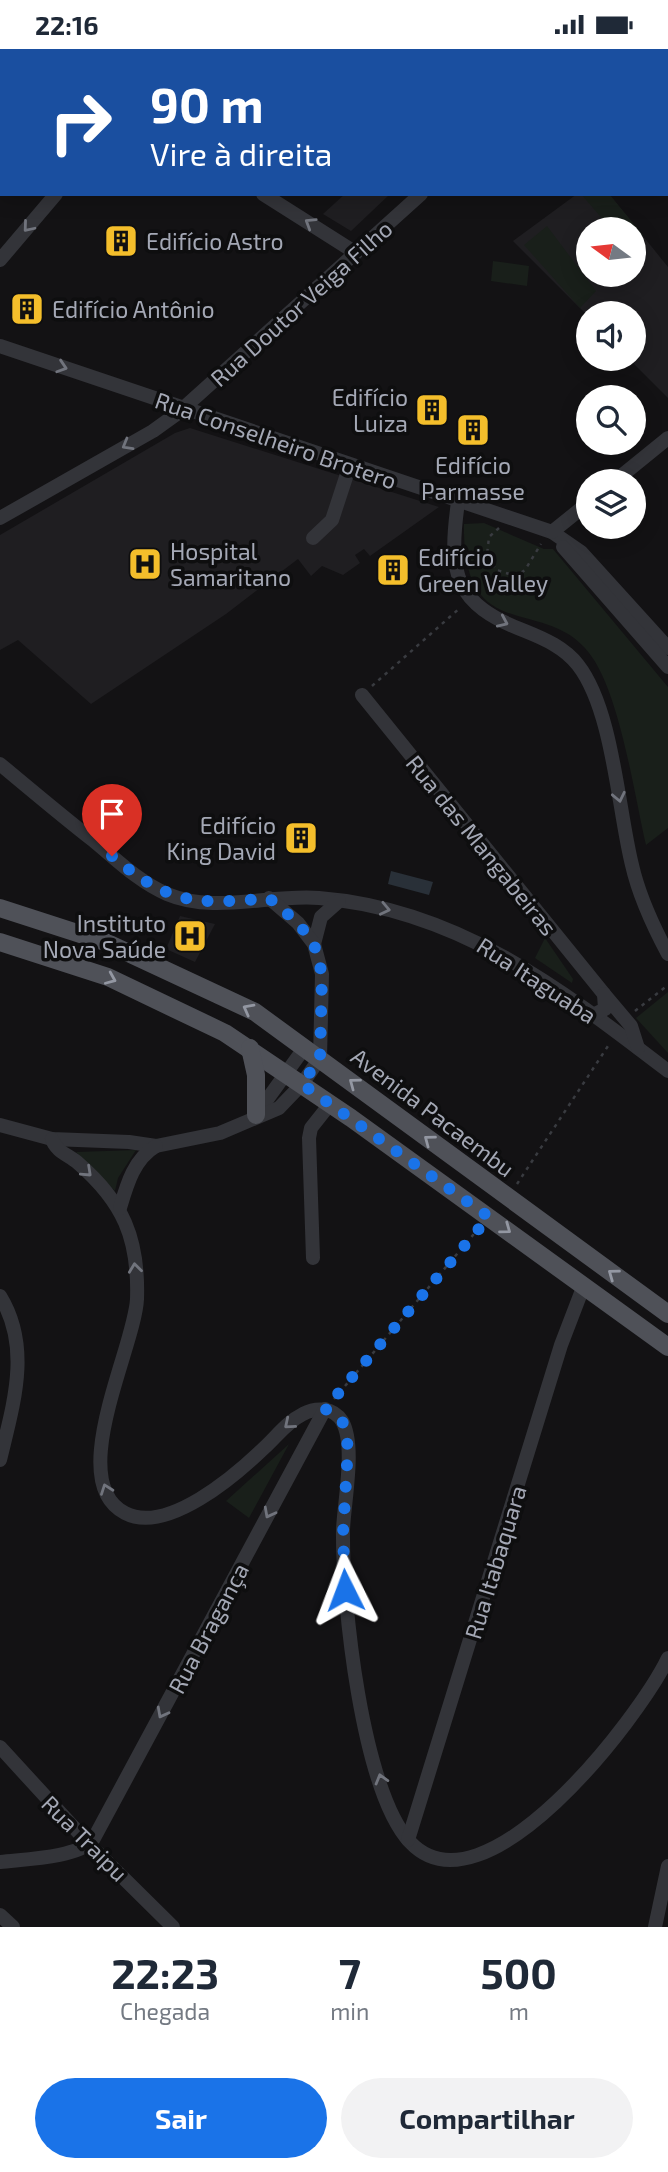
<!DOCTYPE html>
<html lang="pt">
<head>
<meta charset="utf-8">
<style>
	body { margin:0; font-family:"Exo 2",sans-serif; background:#f2f2f3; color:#1f2937; height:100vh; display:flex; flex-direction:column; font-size:26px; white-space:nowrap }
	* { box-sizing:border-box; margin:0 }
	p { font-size:23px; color:#747a83 }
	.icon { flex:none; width:38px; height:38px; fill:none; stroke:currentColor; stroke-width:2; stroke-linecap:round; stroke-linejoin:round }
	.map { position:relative; height:1878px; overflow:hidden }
	.panel { display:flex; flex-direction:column; background:#fff; flex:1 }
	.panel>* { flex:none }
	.banner { position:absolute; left:0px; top:0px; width:668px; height:147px; box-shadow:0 4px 18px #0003; background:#1a4fa0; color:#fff; overflow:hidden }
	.needle { width:46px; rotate:285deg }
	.controls { position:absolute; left:576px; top:168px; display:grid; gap:14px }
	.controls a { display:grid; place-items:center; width:70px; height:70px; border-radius:50%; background:#fff; box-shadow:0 4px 18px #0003; font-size:35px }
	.pin { position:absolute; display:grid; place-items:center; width:60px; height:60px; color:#fff; margin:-72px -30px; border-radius:50% 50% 50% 0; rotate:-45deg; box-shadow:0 0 7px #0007 }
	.pin .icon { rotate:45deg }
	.me { position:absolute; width:77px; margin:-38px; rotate:357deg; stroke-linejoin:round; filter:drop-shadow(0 0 5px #0008) }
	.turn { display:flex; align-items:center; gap:24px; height:147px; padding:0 35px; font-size:32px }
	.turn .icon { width:91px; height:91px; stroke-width:2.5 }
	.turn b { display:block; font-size:49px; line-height:60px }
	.eta { display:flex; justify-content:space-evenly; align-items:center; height:119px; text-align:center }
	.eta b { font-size:42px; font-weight:700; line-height:49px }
	.primary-button { display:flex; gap:14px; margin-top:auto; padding:14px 35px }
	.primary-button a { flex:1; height:80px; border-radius:42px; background:#1a73e8; color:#fff; font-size:28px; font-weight:700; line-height:80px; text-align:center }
	.primary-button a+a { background:#f2f2f3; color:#1f2937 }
	.status { display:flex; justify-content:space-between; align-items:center; height:49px; padding:0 35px; background:#fff; direction:ltr }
	.status svg { height:19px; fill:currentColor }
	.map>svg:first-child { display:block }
	.built { fill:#1f1e21; fill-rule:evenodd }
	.green { fill:#191f1a }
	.water { fill:#293038 }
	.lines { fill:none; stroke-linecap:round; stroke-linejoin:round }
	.path { stroke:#393b40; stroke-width:2.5; stroke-dasharray:3.5 5; stroke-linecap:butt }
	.minor { stroke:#333439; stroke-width:14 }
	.major { stroke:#4f5158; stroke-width:18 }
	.oneway { stroke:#71747d }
	.oneway2 { stroke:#9397a2 }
	.route { stroke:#1a73e8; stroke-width:12; stroke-dasharray:0 21.6 }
	.labels { text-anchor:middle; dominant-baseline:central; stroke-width:7; stroke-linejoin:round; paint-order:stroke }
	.poi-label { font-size:23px; fill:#a4a8b5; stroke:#0e0e0f; text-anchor:start }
	.street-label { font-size:23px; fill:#a4a8b5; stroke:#0e0e0f }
</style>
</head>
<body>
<div class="status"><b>22:16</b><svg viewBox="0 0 49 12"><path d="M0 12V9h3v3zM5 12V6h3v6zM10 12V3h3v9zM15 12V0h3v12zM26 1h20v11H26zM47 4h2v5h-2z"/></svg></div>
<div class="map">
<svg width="668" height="1878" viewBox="0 0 668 1878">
	<rect width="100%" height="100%" fill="#131214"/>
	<g class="built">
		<polygon points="345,145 390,145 351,182 323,165"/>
		<path d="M577,145H609L668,218V349L629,310H634V264H588V267L513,192ZM588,180H634V226H588Z"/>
		<polygon points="190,379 439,458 370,507 364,500 355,506 360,514 343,526 322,517 311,527 298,510 226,565 91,655 18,591 0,601 0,486 175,384"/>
		<polygon points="180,867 215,875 195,913 166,900"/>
	</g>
	<g class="green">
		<polygon points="581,145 609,145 643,186 634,194 634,180 611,180"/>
		<polygon points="547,177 596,242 580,259 524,196"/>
		<polygon points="493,212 529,217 527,237 491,232"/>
		<path d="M484,474L544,500H553L668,638V779L646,796C634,744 621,654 594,611C550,541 462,604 464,475Z"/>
		<polygon points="545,889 573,930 572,934 535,909"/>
		<polygon points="668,943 668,1004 636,969"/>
		<polygon points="136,1101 118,1129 115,1142 76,1103"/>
		<polygon points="289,1395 249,1469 226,1452"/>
	</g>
	<polygon class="water" points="391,822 433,833 429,846 388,835"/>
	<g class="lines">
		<g class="path">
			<polyline points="499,479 489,488 487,506 496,521 516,527 525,521 541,495"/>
			<polyline points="372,637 461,558"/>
			<polyline points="635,962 668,936"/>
			<polyline points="517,1135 610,994"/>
			<polyline points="334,1350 479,1179"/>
		</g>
		<g class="minor">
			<polyline points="24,0 27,2"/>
			<polyline points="401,0 403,2"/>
			<polyline points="174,2 176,0"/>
			<polyline points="578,2 580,0"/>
			<polyline points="263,145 356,204"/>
			<polyline points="0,211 56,145"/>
			<polyline points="0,297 552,483 581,503 668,599"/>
			<polyline points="615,432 668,389"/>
			<path d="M458,453C448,525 454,555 525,582C545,590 565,599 578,616C613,661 618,760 632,816C639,847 653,877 668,905"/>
			<polyline points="0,469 153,382 178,364 421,145"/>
			<polyline points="552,483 588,454"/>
			<polyline points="313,489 332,471 350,416"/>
			<polyline points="563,498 668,618"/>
			<polyline points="362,646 604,945"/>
			<path d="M0,715C31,741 62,767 94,792C117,811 139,833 167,845C214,865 269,845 319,849C458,860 561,940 668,1022"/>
			<polyline points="314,895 321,868 339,852"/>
			<polyline points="593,966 605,960 604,945 631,977 638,999"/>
			<polyline points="256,1066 305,998"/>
			<polyline points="0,1076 52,1090 129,1093 156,1097 220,1084 279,1059 302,1035 320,1009 322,925 314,895 298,874 269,849"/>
			<path d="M52,1090C56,1103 69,1106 78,1114C123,1153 139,1189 137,1250C135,1298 64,1433 125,1464C167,1486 236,1426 264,1399C277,1387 287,1373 303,1365C316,1358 333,1358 342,1372C356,1396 344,1453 343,1481C342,1552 362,1742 410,1793C484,1872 639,1669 668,1609"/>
			<path d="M120,1159C127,1135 134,1110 156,1097"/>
			<polyline points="313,1209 309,1089 311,1079 330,1055"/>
			<path d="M0,1247C32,1299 13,1356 0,1411"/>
			<polyline points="0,1698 89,1795 173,1878"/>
			<polyline points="408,1791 561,1296 584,1236"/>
			<path d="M0,1813C24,1810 77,1809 93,1791L325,1360"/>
			<polyline points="0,1866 13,1878"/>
			<polyline points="655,1878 668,1817"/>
		</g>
		<g class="major">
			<polyline points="0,859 105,893 255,963 668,1265"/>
			<polyline points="0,893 108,928 225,984 351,1069 668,1298"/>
			<polyline points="250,999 256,1026 256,1066"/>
		</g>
	</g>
	<defs><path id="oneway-chevron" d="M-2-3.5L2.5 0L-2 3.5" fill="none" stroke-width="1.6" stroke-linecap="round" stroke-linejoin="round" transform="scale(1.75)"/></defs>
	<g class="oneway">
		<use href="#oneway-chevron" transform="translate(310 174) rotate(-148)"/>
		<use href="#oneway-chevron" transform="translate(28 178) rotate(130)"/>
		<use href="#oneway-chevron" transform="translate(62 318) rotate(18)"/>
		<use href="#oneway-chevron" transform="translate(127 396) rotate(150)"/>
		<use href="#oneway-chevron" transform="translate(503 573) rotate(24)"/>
		<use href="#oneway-chevron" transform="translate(619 748) rotate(78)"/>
		<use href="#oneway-chevron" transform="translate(385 860) rotate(12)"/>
		<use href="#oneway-chevron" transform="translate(87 1123) rotate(43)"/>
		<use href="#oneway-chevron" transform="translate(135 1219) rotate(-97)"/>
		<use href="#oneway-chevron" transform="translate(289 1375) rotate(140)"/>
		<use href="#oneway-chevron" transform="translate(106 1440) rotate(-110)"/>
		<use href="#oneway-chevron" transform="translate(269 1464) rotate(118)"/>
		<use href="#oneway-chevron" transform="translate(162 1664) rotate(118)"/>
		<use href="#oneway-chevron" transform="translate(381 1730) rotate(-106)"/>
	</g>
	<g class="oneway2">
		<use href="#oneway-chevron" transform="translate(111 930) rotate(23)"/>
		<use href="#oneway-chevron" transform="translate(248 960) rotate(-152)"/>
		<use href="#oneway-chevron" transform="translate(354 1034) rotate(-143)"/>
		<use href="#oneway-chevron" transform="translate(429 1091) rotate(-143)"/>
		<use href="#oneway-chevron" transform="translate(506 1180) rotate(36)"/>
		<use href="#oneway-chevron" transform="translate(613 1225) rotate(-144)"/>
	</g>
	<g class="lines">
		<path class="route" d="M112,807C170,856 196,856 269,849L298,874L314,895L322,925L320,1009L302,1035L489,1168L325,1360L338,1367L343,1374L348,1398L343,1484L345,1541"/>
	</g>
	<defs>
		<symbol id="building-square" viewBox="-11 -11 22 22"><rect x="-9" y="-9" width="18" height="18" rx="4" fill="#f4be2b" stroke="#0e0e0f"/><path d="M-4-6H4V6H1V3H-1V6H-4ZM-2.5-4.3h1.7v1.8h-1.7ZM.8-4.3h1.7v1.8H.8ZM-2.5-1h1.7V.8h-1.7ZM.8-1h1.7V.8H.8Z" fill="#111"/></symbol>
		<symbol id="hospital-square" viewBox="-11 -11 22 22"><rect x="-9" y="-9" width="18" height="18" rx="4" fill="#f4be2b" stroke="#0e0e0f"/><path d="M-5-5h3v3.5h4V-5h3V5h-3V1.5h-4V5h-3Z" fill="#111"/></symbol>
	</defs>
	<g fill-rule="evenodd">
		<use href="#building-square" x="102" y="173" width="38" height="38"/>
		<use href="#building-square" x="8" y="241" width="38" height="38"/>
		<use href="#building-square" x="413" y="342" width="38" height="38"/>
		<use href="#building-square" x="454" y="362" width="38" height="38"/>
		<use href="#hospital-square" x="126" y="496" width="38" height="38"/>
		<use href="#building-square" x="374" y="502" width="38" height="38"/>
		<use href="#building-square" x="282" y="770" width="38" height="38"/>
		<use href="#hospital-square" x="171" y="868" width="38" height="38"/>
	</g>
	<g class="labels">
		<g class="poi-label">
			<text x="146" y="192">Edifício Astro</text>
			<text x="52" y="260">Edifício Antônio</text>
			<text x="408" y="348" text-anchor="end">Edifício<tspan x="408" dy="26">Luiza</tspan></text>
			<text x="473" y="416" text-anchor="middle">Edifício<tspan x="473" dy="26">Parmasse</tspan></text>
			<text x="170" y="502">Hospital<tspan x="170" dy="26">Samaritano</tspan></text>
			<text x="418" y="508">Edifício<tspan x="418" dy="26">Green Valley</tspan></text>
			<text x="276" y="776" text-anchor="end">Edifício<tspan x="276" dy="26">King David</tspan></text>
			<text x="166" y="874" text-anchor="end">Instituto<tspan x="166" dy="26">Nova Saúde</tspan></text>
		</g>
		<g class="street-label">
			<text transform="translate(301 254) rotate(-42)">Rua Doutor Veiga Filho</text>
			<text transform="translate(276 391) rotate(19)">Rua Conselheiro Brotero</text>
			<text transform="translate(482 796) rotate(51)">Rua das Mangabeiras</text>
			<text transform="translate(537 931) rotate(33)">Rua Itaguaba</text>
			<text transform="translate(433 1063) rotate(37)">Avenida Pacaembu</text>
			<text transform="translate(495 1513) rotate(-73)">Rua Itabaquara</text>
			<text transform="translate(208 1579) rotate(-62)">Rua Bragança</text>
			<text transform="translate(85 1789) rotate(45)">Rua Traipu</text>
		</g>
	</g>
</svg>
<div class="controls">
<a><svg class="needle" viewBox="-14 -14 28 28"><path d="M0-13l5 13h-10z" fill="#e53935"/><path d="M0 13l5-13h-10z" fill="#747a83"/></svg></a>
<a><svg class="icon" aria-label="sound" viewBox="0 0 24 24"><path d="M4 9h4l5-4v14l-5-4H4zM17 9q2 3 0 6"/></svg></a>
<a><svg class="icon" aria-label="search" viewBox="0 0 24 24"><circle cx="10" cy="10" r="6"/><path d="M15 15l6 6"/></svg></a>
<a><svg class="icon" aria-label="layers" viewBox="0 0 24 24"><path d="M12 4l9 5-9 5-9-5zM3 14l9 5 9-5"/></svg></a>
</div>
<div class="pin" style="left:112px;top:807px;background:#d93025"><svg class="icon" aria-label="arrive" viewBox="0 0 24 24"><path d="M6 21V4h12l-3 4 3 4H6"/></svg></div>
<svg class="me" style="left:345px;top:1541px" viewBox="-20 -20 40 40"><path d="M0-17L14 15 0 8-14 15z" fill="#1a73e8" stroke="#fff" stroke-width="4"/></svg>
<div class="banner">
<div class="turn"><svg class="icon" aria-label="right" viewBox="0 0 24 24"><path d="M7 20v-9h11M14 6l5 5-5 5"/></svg><div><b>90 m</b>Vire à direita</div></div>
</div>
</div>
<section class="panel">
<div class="eta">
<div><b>22:23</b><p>Chegada</p></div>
<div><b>7</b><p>min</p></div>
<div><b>500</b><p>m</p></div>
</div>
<div class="primary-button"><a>Sair</a><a>Compartilhar</a></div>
</section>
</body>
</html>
